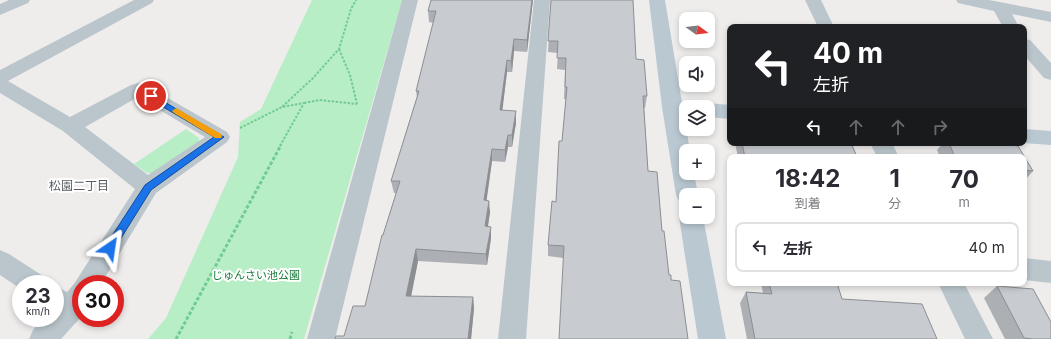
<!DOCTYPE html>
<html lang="ja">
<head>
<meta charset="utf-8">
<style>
	body { margin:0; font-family:Inter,"Noto Sans JP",sans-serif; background:#f7f7f7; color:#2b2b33; height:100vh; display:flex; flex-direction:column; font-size:15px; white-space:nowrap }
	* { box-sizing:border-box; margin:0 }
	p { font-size:13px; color:#7c7c81 }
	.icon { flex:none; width:22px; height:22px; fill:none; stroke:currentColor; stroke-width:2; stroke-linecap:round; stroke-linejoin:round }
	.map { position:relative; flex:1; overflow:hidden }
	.details { position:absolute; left:727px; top:154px; width:300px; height:132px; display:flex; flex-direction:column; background:#fff; border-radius:8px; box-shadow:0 2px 6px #0003 }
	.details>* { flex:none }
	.hud { position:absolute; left:727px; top:24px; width:300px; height:122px; border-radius:8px; box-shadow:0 2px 6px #0003; background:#202124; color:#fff; overflow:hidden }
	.needle { width:26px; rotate:105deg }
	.fabs { position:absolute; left:679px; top:12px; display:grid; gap:8px }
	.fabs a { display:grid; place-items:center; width:36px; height:36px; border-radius:8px; background:#fff; box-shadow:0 2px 6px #0003; font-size:20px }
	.speed { position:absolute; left:12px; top:275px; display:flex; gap:8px; font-size:20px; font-weight:700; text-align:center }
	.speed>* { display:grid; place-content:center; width:52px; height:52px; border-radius:50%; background:#fff; box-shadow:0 2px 6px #0003; line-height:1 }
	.speed small { font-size:10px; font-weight:400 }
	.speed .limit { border:6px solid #d22; background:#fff; color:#111 }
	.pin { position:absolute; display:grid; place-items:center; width:34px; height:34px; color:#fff; margin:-17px; border:2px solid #fff; border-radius:50%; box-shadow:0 1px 4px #0007 }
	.me { position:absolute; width:44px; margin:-22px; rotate:32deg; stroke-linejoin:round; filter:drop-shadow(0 0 3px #0008) }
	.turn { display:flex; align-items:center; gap:14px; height:84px; padding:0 20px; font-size:18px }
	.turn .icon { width:52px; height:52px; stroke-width:2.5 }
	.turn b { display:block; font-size:28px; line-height:34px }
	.lanes { display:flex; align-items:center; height:38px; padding:0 20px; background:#0003; justify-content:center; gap:20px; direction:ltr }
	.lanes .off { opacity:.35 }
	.eta { display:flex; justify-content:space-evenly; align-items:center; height:68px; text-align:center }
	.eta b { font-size:24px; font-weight:700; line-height:28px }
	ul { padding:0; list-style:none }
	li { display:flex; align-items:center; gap:12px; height:50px; margin:0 8px 6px; padding:0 12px; border:2px solid #e1e1e2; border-radius:8px }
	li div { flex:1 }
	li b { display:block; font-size:15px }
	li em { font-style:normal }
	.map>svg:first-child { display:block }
	.green { fill:#b8eec6 }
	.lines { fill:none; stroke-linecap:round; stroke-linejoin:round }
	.path-far1 { stroke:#71cc92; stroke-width:2; stroke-dasharray:2.5 1.5; stroke-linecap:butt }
	.path { stroke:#71cc92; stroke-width:3; stroke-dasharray:3.5 2; stroke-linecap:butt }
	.street { fill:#bac6cc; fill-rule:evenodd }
	.secondary { fill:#b9c8d1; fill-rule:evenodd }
	.wall { fill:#acafb4 }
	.shaded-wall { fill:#8c8f92 }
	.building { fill:#c8ccd1; stroke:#8c8f92 }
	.route { fill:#1a73e8; stroke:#114b97 }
	.slow { fill:#f59e0b }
	.labels { text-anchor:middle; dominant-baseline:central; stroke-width:4; stroke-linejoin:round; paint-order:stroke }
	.park-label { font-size:11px; fill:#167a3a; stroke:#fff }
	.neighbourhood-label { font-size:12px; fill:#595d61; stroke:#fff }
</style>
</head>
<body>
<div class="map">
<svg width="1051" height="339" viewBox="0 0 1051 339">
	<rect width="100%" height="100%" fill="#efecec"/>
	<g class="green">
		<polygon points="312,0 402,0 304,339 148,339 166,318 238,157 240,122 261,109"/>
		<polygon points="186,129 199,138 199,148 161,173 147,173 134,164"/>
	</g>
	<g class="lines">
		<g class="path-far1">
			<polyline points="339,49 350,75 357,104"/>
			<polyline points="304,103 319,100 357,104"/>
			<polyline points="240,128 282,107"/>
			<polyline points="280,146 304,103 282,107 313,78 339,49 351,9 356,0"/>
		</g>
		<g class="path">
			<polyline points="176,339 281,145"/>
			<polyline points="290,339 292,332"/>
		</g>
		<g class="street">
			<polygon points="9,0 30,0 28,3 0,15 0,4"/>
			<path d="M134,0H154L152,3L8,81L70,117L131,85L138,83L145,85L227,132L230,137L227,142L156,193L101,284H81V317L61,339H29L33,330L44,318H55V286L67,292L74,284L135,189L63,131L0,93V70ZM138,97L205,137L148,175L85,127Z"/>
			<polygon points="402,0 418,0 335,339 307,339"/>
			<polygon points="534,0 550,0 526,339 498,339"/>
			<polygon points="805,0 821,0 834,27 818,27"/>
			<polygon points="956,0 989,0 1051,12 1051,22 1012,14 1019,27 1003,27 994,11 958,3"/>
			<polygon points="1024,39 1030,40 1051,63 1051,80 1044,78 1024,55"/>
			<polygon points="870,143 892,143 899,157 877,157"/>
			<polygon points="0,250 9,254 43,276 47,284 21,284 21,289 0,275"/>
			<polygon points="1024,258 1051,261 1051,283 1024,280"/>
			<polygon points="938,283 964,283 993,339 965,339"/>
		</g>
		<g class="secondary">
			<polygon points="649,0 665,0 690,151 686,151 686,173 694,173 698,195 686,195 686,203 679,201 676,195 662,107"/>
			<polygon points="708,103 730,105 730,119 708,117 708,107 700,107"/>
			<polygon points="1024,129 1051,131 1051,145 1023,143"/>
			<polygon points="686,209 686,217 703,217 726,339 698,339 679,217 683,210"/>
		</g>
	</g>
	<g class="wall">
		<polygon points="533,0 527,52 514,51 512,72 507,72 502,110 516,123 512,147 508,147 505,162 492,161 486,200 490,212 488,227 491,238 487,265 418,261 411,296 473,297 474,308 471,339 335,339 344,336 365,306 383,235 396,193 394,193 391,181 417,97 416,91 434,23 429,22 428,11"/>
		<polygon points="551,0 636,59 647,96 645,108 644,108 648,171 662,231 669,275 688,339 563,258 548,256 548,245 556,202 566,99 564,99 565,70 557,69 558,53 548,52"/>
		<polygon points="730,121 730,132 728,128"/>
		<polygon points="735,143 851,143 857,157 738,157"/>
		<polygon points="943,143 993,143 1018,146 1033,171 1024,181 1024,157 940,157 937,150"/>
		<polygon points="761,283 837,283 842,299 937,339 747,339 740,303 746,292 763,293"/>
		<polygon points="997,286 1051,339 1005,339 984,298"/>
	</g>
	<g class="shaded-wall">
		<polygon points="532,0 533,0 527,52 527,40"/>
		<polygon points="514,39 514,51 512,72 511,61"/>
		<polygon points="507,60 507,72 501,122 500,110"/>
		<polygon points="516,111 516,123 512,147 512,135"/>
		<polygon points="508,135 508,147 505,162 505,150"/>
		<polygon points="492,149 492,161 485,212 484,200"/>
		<polygon points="489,201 490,212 486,238 485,226"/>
		<polygon points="491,227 491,238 487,265 486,254"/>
		<polygon points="416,249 418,261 409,307 406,296"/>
		<polygon points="473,297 474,308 471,339 468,339"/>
	</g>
	<g class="building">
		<polygon points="431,0 532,0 527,40 514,39 511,61 507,60 500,110 516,111 512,135 508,135 505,150 492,149 484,200 489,201 485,226 491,227 486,254 416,249 406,296 473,297 468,339 335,339 336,336 344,336 353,306 365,306 382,235 383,235 400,181 391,181 419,91 416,91 436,11 428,11"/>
		<polygon points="551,0 633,0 636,59 644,60 647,96 643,96 648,171 657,172 662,231 664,231 669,275 671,275 671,280 680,281 688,339 559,339 564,246 548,245 552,201 556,202 559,141 562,141 567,87 565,87 566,58 557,58 558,41 548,41"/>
		<polygon points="742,143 851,143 857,157 745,157"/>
		<polygon points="949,143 993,143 1018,146 1033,171 1024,170 1024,157 955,157"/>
		<polygon points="769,283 837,283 842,299 922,304 937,339 755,339 746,292 772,294"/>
		<polygon points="997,286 1033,289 1051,322 1051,339 1033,339 1024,338"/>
	</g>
	<polygon class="route" points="151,94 224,137 151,190 113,251 110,252 106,251 105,248 106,245 145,185 214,137 148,98 148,95"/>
	<polygon class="slow" points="176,108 221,134 222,136 221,138 215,138 174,113 172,111"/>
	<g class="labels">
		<g class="park-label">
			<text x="256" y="275">じゅんさい池公園</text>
		</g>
		<g class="neighbourhood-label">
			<text x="79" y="185">松園二丁目</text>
		</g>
	</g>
</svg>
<div class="fabs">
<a><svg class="needle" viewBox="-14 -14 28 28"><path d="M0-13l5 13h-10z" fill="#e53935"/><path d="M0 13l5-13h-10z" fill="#7c7c81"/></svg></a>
<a><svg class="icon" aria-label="sound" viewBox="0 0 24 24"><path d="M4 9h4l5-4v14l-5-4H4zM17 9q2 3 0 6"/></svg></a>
<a><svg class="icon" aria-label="layers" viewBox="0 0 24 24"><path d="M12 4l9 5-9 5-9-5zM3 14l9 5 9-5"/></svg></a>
<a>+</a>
<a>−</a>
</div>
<div class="speed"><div>23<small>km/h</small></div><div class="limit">30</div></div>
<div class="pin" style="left:151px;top:96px;background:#d93025"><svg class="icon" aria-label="arrive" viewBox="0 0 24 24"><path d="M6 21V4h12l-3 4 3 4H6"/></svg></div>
<svg class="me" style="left:110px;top:248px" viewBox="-20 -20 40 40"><path d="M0-17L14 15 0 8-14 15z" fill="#1a73e8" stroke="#fff" stroke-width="4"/></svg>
<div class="hud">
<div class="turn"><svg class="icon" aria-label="left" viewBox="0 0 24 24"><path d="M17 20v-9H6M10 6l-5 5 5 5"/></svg><div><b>40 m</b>左折</div></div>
<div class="lanes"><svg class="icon" aria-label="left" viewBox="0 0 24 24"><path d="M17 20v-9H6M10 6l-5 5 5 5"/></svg><svg class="icon off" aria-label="ahead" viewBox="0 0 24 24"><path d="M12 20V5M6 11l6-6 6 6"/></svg><svg class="icon off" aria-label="ahead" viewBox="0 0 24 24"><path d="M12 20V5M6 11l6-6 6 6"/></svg><svg class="icon off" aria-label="right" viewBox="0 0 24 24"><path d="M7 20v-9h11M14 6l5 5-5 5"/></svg></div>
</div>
<section class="details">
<div class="eta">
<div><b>18:42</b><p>到着</p></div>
<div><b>1</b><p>分</p></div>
<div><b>70</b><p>m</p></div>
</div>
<ul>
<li><svg class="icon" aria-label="left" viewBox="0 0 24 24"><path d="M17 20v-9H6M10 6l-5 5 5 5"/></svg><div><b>左折</b></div><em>40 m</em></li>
</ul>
</section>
</div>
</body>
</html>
